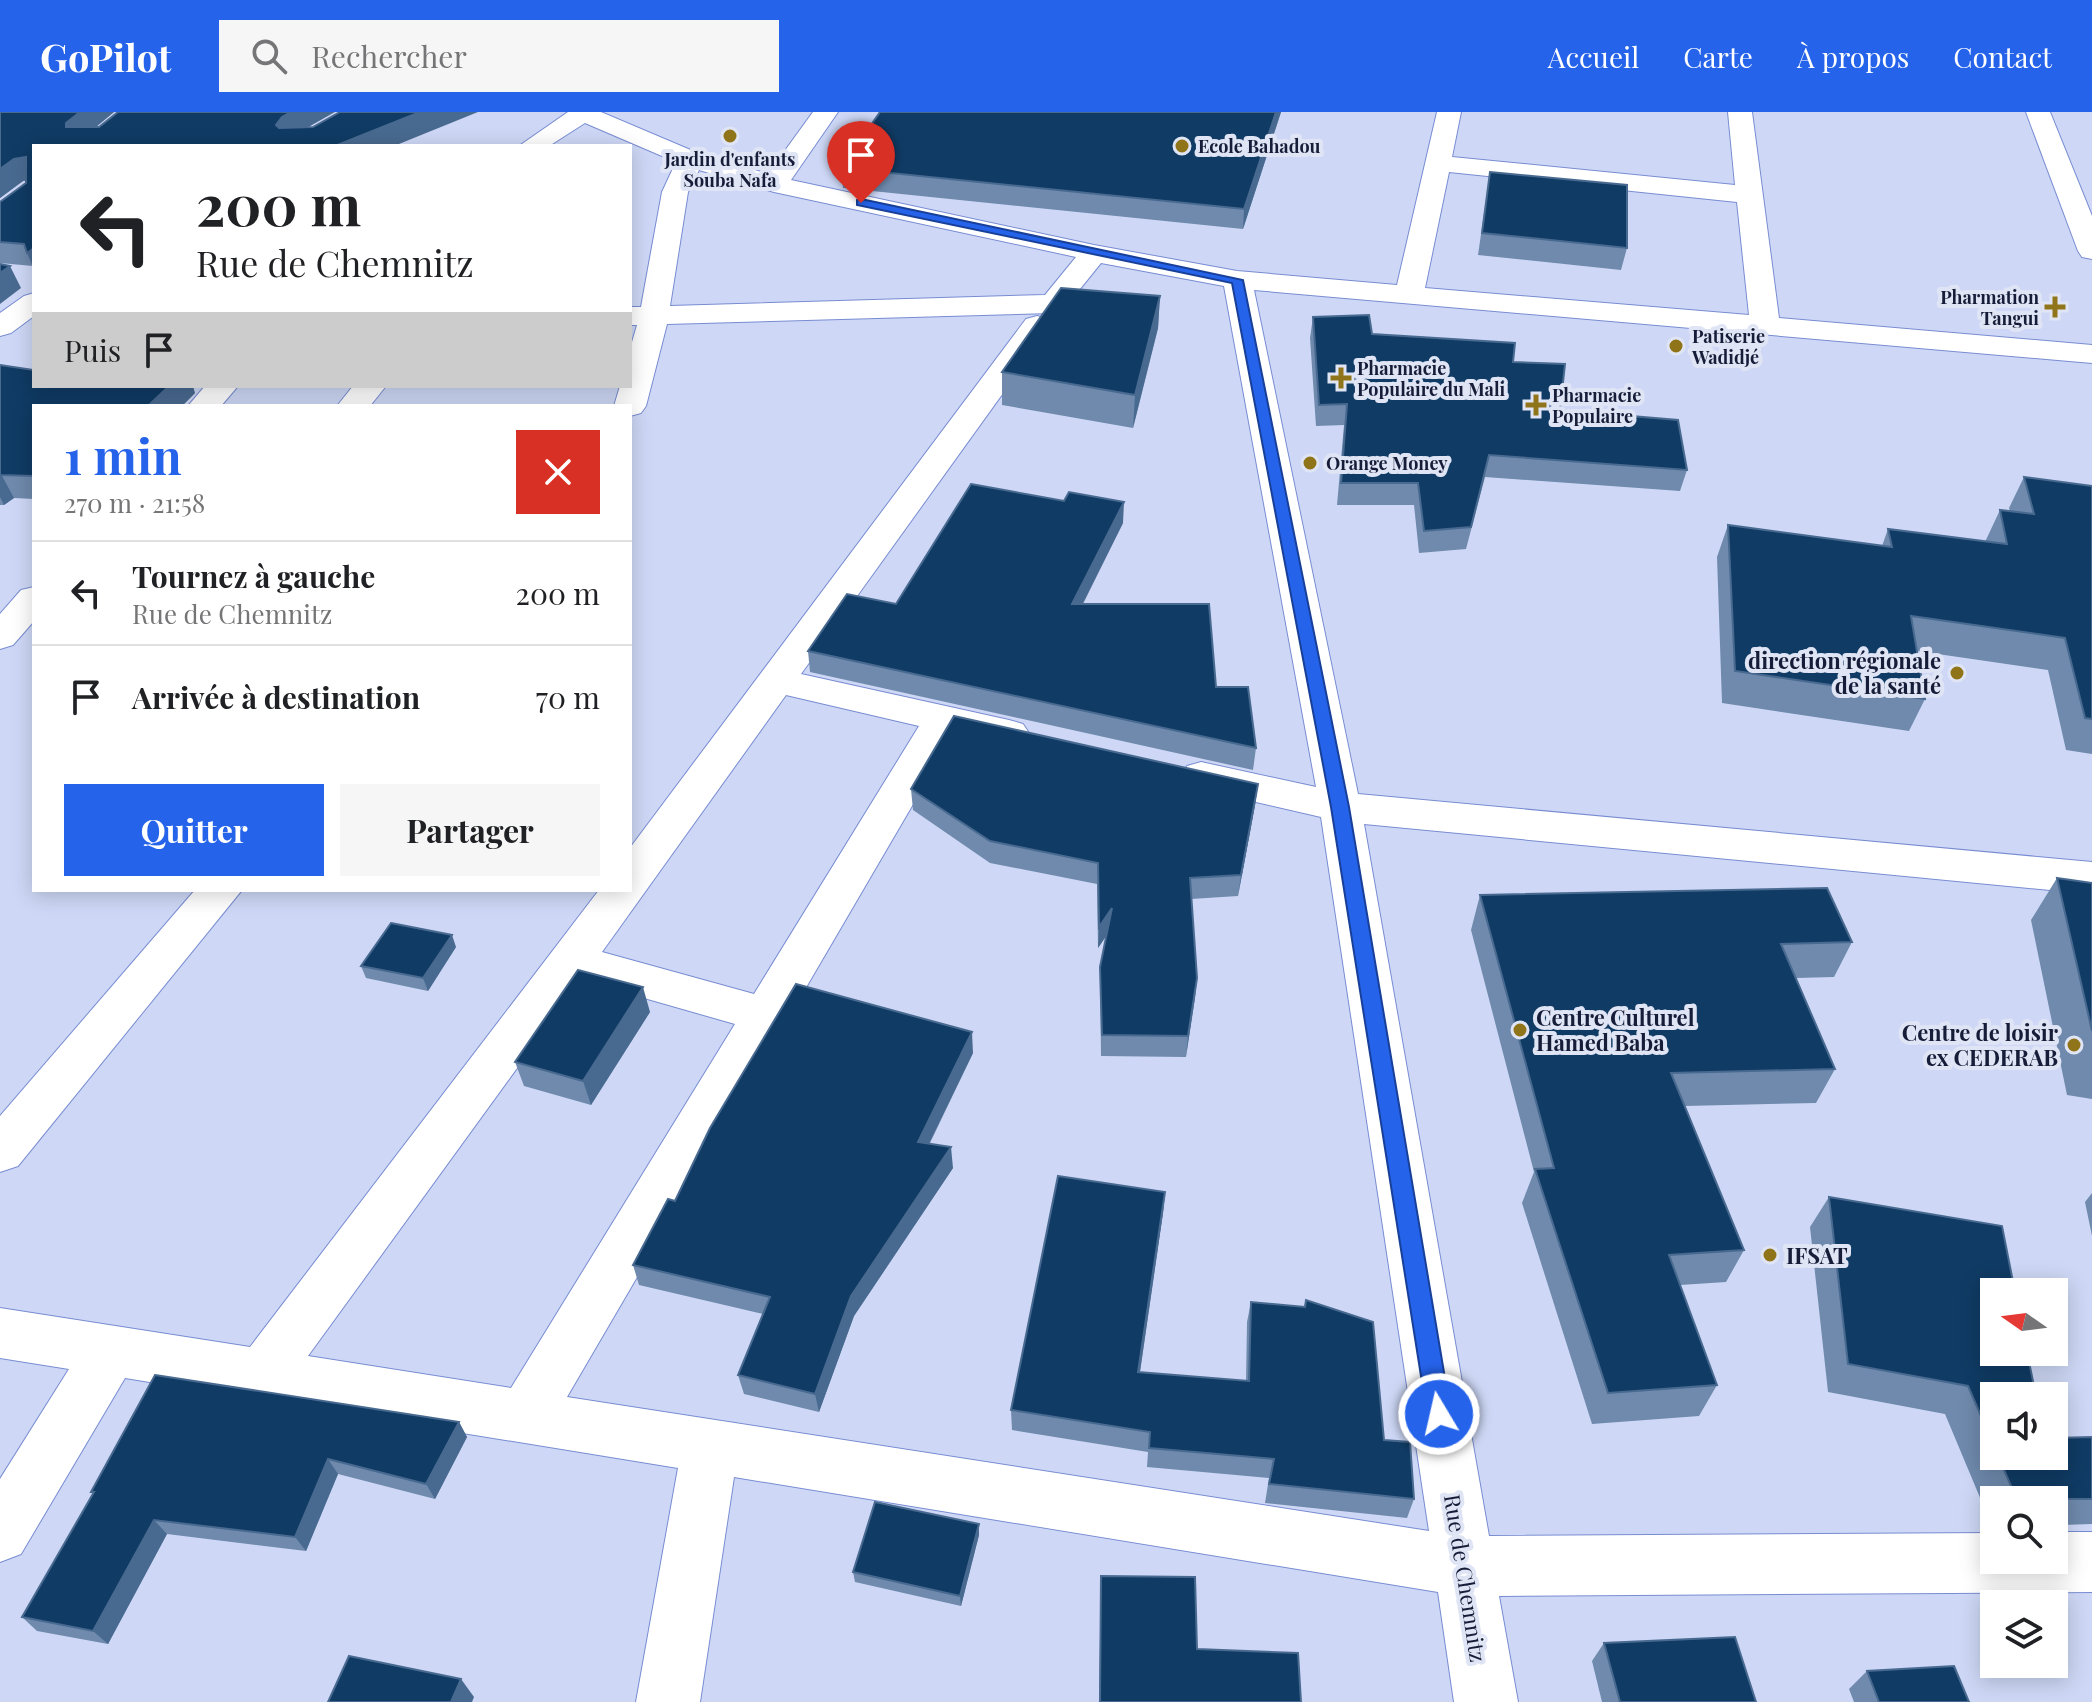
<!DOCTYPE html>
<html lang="fr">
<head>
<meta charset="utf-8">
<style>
	body { margin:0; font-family:"Playfair Display",serif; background:#f6f6f6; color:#202124; height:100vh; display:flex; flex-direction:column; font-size:30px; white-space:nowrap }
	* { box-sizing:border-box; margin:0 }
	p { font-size:26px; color:#757577 }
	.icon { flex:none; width:44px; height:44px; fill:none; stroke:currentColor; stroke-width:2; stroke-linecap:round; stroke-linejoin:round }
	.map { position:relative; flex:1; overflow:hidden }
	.side { position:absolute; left:32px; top:292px; width:600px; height:488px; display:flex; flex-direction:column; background:#fff; border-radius:0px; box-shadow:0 4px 20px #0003 }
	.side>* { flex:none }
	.banner { position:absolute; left:32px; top:32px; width:600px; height:244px; border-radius:0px; box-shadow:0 4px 20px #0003; background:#fff; color:#202124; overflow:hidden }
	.needle { width:52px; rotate:284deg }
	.controls { position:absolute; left:1980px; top:1166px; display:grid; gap:16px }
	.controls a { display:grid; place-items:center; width:88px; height:88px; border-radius:0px; background:#fff; box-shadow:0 4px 20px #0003; font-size:40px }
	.pin { position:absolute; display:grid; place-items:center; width:68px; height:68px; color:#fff; margin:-82px -34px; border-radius:50% 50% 50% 0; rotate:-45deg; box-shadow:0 0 8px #0007 }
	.pin .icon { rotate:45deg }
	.me { position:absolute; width:88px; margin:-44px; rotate:351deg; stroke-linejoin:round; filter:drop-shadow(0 0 6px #0008) }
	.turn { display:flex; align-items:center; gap:28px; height:168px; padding:0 32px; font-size:36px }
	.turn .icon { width:104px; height:104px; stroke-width:2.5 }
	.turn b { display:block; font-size:56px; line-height:68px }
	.then { display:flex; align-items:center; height:76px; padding:0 32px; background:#0003; gap:16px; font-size:30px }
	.round { display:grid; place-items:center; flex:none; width:84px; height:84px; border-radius:0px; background:#f6f6f6 }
	.headline { display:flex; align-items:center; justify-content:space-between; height:136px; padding:0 32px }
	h1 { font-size:48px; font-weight:700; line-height:60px; color:#2563eb }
	.action { display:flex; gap:16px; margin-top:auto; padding:16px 32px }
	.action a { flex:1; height:92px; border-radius:0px; background:#2563eb; color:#fff; font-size:32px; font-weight:700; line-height:92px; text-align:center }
	.action a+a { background:#f6f6f6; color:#202124 }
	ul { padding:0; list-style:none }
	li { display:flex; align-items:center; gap:24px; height:104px; padding:0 32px; border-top:2px solid #e0e0e0 }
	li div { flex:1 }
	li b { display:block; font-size:30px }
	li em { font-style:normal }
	header { display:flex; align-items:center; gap:48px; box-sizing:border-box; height:112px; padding:0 40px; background:#2563eb; color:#fff }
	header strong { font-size:38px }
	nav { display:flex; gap:44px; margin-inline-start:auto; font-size:28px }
	.search { width:560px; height:72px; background:#f6f6f6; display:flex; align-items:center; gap:20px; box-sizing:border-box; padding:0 28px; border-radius:0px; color:#757577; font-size:30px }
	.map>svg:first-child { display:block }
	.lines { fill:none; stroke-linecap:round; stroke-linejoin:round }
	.minor-casing { stroke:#788cd2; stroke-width:2 }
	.minor { fill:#fff; fill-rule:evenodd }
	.wall { fill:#6f8aad }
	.shaded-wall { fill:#496a90 }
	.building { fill:#103b64; stroke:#496a90; stroke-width:2 }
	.route { fill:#2563eb; stroke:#184099; stroke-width:2 }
	.poi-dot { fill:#907419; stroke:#e0e5f5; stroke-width:3 }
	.labels { text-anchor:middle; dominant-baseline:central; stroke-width:8; stroke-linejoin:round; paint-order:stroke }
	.far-poi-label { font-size:18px; font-weight:bold; fill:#161d38; stroke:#e0e5f5; text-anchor:start }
	.poi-label { font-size:22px; font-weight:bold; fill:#161d38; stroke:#e0e5f5; text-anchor:end }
	.street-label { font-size:22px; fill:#161d38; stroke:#e0e5f5 }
</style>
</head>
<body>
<header>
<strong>GoPilot</strong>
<div class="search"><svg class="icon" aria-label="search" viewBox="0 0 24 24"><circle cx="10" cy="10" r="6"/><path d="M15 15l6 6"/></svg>Rechercher</div>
<nav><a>Accueil</a><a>Carte</a><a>À propos</a><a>Contact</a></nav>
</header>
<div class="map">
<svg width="2092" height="1590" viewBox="0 0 2092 1590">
	<rect width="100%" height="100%" fill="#ced8f6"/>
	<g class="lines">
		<defs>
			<g id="minor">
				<path d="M568,0H601L700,42L768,62L813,0H838L791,68L1094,133L1237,159L1397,173L1437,0H1461L1452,45L1735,73L1728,0H1752L1779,206L2092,233V251L1254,178L1358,682L2092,750V782L1364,712L1489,1424L1994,1421V1448H2054V1420H2092V1480L1499,1484L1518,1590H1454L1438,1480L734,1365L700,1590H636L678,1356L125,1266L21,1442L0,1450V1367L69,1257L0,1246V1196L250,1235L599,778H630V736L1026,207L1037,204L1048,207L1052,213L801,562L1009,608L1023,612L1029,621L1023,630L1009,634L954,622L567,1285L1429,1419L1321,705L1187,674L1181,664L1187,654L1201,650L1316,675L1224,174L1101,151L1063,198L1053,201L667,212L646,294L641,301L630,304V294H614L620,274H630V237L637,213H630V195H641L662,80L676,50L585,11L549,34H519ZM699,58L774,80L1076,145L1045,183L670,194L688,80ZM1449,60L1737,90L1749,203L1425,176ZM786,583L919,614L754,882L602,840ZM581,868L735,912L511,1276L308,1244Z"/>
				<polygon points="2026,0 2050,0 2092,104 2092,147 2082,145 2078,139"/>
				<polygon points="34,181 34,204 11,221 0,224 0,201 24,184"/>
				<polygon points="205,274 238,274 221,294 188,294"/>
				<polygon points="353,274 386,274 370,294 337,294"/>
				<polygon points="34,475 34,509 13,533 0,537 0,502 21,478"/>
				<polygon points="195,778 242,778 18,1054 0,1060 0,1004"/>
			</g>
		</defs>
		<use href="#minor" class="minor-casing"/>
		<use href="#minor" class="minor"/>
	</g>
	<g class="wall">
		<polygon points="0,0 114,0 96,15 308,15 394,34 34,34 34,157 33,154 0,151 0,90 26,71 26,68 23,69 0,86"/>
		<polygon points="1281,0 1243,117 843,76 841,56"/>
		<polygon points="1490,60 1627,136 1621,158 1478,143"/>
		<polygon points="1160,184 1158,216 1133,316 1002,293 1002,260"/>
		<polygon points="1313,205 1372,222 1513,250 1560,298 1687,358 1680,379 1485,365 1466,437 1419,441 1414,393 1337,393 1344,313 1316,314 1310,226"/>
		<polygon points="0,253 195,281 182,294 34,294 34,387 14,386 4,393 0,393"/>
		<polygon points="2024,365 2092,374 2092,642 2066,638 2048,558 1917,539 1925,587 1909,619 1722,591 1717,445 1728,413 1882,434 1888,417 1985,430 2000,398 2010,399 2009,396"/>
		<polygon points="1123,411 1083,492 1216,575 1256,636 1253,658 810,560 808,539 896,492"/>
		<polygon points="1258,672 1255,693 1238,784 1191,787 1197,866 1186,945 1101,944 1100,855 1106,824 1098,836 1097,772 990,751 913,698 911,677"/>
		<polygon points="2057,766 2092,771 2092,987 2067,983 2031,808"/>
		<polygon points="1480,783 1852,830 1834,865 1796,866 1835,957 1816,991 1685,994 1744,1138 1726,1170 1680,1173 1717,1273 1699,1304 1592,1312 1522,1091 1534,1060 1471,818"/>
		<polygon points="456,835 428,879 366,866 361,854"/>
		<polygon points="650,900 591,993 524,974 515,950"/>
		<polygon points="973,941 930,1031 953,1056 854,1204 819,1300 744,1282 738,1263 763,1202 639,1173 633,1153"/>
		<polygon points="1165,1080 1163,1101 1140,1260 1246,1269 1247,1210 1251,1190 1304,1195 1306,1188 1384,1328 1414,1387 1407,1406 1265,1391 1269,1366 1147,1355 1148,1340 1012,1318 1011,1298"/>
		<polygon points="2092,1081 2092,1124 2085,1090"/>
		<polygon points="1829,1085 1994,1284 1994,1344 2054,1344 2092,1325 2092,1412 2062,1413 2063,1419 2054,1428 2054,1388 1994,1388 1994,1419 1945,1302 1828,1280 1810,1115"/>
		<polygon points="459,1310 467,1325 435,1387 338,1362 306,1439 167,1422 108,1532 37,1519 22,1505 93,1382 91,1380"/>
		<polygon points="979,1423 961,1494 855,1470 853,1460"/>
		<polygon points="1101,1464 1197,1537 1301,1590 1099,1590"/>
		<polygon points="1604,1531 1756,1590 1602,1590 1592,1549"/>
		<polygon points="1867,1559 1969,1590 1854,1590 1849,1577"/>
	</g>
	<g class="shaded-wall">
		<polygon points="80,0 114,0 75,32 66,15 66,11"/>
		<polygon points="291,0 335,0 289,26 276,13 282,5"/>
		<polygon points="420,0 478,0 394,34 335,34"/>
		<polygon points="1276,0 1281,0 1243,117 1244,97"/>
		<polygon points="26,45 34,67 23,69 0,86 0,57 14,47"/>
		<polygon points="34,136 34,157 27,141"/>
		<polygon points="10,154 21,176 0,192 0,161"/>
		<polygon points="1160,184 1158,216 1133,316 1135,283"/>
		<polygon points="169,274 193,274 195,281 182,294 148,294"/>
		<polygon points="1,362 14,386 4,393 0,385 0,363"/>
		<polygon points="1124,390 1123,411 1072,513 1072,492"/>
		<polygon points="1258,672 1255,693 1238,784 1241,763"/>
		<polygon points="1112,796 1111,817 1098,836 1099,815"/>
		<polygon points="452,823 456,835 428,879 423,866"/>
		<polygon points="1197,866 1195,886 1186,945 1188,924"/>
		<polygon points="643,875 650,900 591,993 583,969"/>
		<polygon points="972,920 973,941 920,1050 918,1030"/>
		<polygon points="951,1035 953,1056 854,1204 819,1300 815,1282 851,1184"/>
		<polygon points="1165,1080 1163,1101 1137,1280 1138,1260"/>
		<polygon points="459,1310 467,1325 435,1387 426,1372"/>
		<polygon points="328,1347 338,1362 306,1439 295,1425"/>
		<polygon points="154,1408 167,1422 108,1532 93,1519"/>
		<polygon points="979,1412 979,1423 961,1494 960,1484"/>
		<polygon points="461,1567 474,1585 472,1590 451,1590"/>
	</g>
	<g class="building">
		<polygon points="0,0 80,0 66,11 66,15 99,15 118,0 291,0 282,5 276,13 279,16 313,15 340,0 420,0 335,34 34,34 34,136 27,141 24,132 0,130 0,90 26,71 26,45 14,47 0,57"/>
		<polygon points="880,0 1276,0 1244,97 841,56"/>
		<polygon points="1490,60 1627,73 1627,136 1482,121"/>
		<polygon points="0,152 10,154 0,161"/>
		<polygon points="1061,176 1160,184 1135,283 1002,260"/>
		<polygon points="1369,203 1372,222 1515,231 1513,250 1565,252 1560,298 1678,308 1687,358 1489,343 1471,415 1424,419 1418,371 1341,371 1347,292 1319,293 1313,205"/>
		<polygon points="0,253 34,258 34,274 169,274 148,294 34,294 34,364 0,363"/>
		<polygon points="2024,365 2092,374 2092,607 2085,606 2065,526 1911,504 1925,587 1735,559 1728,413 1892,435 1888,417 2007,432 2000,398 2034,402"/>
		<polygon points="971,372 1064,389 1069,380 1124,390 1072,492 1209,492 1216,575 1248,575 1256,636 808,539 847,482 896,492"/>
		<polygon points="954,604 1258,672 1241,763 1190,766 1197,866 1188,924 1102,923 1100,855 1112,796 1099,815 1098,751 990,729 911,677"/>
		<polygon points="2057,766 2092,771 2092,919"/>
		<polygon points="1827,776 1852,830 1781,832 1835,957 1671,961 1744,1138 1669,1143 1717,1273 1608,1281 1535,1057 1554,1056 1480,783"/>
		<polygon points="391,811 452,823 423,866 361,854"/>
		<polygon points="578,858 643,875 583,969 515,950"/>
		<polygon points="796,872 972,920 918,1030 951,1035 851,1184 815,1282 738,1263 770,1185 633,1153 668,1087 675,1089 710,1016"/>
		<polygon points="1058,1064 1165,1080 1138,1260 1249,1269 1251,1190 1305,1195 1306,1188 1373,1210 1384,1328 1410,1330 1414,1387 1269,1372 1274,1347 1149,1336 1150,1320 1011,1298"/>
		<polygon points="1829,1085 2002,1114 2015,1180 1994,1180 1994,1240 2027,1240 2036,1284 1994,1284 1994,1334 1968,1274 1848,1252"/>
		<polygon points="155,1263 459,1310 426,1372 328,1347 295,1425 154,1408 93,1519 22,1505 94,1380 91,1380"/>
		<polygon points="2092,1325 2092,1387 2056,1387 2063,1419 2054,1419 2054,1388 2017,1388 1998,1344 2054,1344 2054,1326"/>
		<polygon points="875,1390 979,1412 960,1484 853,1460"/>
		<polygon points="1101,1464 1195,1465 1197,1537 1298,1541 1301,1590 1100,1590"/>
		<polygon points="1735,1525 1756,1590 1620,1590 1604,1531"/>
		<polygon points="349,1544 461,1567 451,1590 328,1590"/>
		<polygon points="1954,1554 1969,1590 1879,1590 1867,1559"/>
	</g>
	<polygon class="route" points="861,87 1243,168 1349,695 1451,1302 1447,1310 1439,1313 1431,1310 1427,1302 1331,695 1232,171 857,93 857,88"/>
	<g class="poi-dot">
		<circle cx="730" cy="24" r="8"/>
		<circle cx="1182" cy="34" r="8"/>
		<path d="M2051 183h8v8h8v8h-8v8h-8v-8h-8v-8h8z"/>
		<circle cx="1676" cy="234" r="8"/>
		<path d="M1337 254h8v8h8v8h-8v8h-8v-8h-8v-8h8z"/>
		<path d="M1532 281h8v8h8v8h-8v8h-8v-8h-8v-8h8z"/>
		<circle cx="1310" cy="351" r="8"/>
		<circle cx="1957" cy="561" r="8"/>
		<circle cx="1520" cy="918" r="8"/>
		<circle cx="2074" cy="933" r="8"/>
		<circle cx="1770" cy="1143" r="8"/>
	</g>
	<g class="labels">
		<g class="far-poi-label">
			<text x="1198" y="34">Ecole Bahadou</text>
			<text x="730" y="47" text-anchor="middle">Jardin d'enfants<tspan x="730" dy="21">Souba Nafa</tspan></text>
			<text x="2039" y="185" text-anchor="end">Pharmation<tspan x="2039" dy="21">Tangui</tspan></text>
			<text x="1692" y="224">Patiserie<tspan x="1692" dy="21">Wadidjé</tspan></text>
			<text x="1357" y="256">Pharmacie<tspan x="1357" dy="21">Populaire du Mali</tspan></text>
			<text x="1552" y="283">Pharmacie<tspan x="1552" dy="21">Populaire</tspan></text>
			<text x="1326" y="351">Orange Money</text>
		</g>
		<g class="poi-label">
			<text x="1941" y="548">direction régionale<tspan x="1941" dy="25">de la santé</tspan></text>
			<text x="1536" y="905" text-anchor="start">Centre Culturel<tspan x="1536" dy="25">Hamed Baba</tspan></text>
			<text x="2058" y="920">Centre de loisir<tspan x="2058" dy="25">ex CEDERAB</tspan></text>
			<text x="1786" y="1143" text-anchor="start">IFSAT</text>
		</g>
		<g class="street-label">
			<text transform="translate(1466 1466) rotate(81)">Rue de Chemnitz</text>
		</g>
	</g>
</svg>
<div class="controls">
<a><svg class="needle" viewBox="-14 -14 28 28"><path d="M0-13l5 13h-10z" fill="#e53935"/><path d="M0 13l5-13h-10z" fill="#757577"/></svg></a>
<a><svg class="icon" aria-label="sound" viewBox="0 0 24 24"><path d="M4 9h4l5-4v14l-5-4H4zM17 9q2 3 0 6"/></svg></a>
<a><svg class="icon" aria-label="search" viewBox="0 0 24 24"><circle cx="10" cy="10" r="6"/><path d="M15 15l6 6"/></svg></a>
<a><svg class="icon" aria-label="layers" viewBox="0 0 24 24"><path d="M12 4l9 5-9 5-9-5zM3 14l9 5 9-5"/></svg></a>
</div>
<div class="pin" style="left:861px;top:91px;background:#d93025"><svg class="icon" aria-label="arrive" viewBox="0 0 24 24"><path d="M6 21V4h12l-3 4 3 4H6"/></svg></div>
<svg class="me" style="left:1439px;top:1302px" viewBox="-20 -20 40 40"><circle r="17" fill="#2563eb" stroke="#fff" stroke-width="3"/><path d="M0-11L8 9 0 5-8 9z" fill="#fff"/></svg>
<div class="banner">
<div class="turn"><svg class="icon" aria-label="left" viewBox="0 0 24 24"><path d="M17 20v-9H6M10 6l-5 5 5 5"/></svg><div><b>200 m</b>Rue de Chemnitz</div></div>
<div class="then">Puis<svg class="icon" aria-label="arrive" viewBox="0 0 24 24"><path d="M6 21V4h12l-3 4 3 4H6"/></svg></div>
</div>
<section class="side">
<div class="headline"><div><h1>1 min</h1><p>270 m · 21:58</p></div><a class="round" style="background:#d93025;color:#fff"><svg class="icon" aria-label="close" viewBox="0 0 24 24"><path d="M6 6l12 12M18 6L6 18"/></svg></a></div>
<ul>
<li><svg class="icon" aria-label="left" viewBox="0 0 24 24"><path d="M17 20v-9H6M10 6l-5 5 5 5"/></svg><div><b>Tournez à gauche</b><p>Rue de Chemnitz</p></div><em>200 m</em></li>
<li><svg class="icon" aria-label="arrive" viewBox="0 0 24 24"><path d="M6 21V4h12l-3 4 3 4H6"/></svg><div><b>Arrivée à destination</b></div><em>70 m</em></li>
</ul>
<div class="action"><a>Quitter</a><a>Partager</a></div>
</section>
</div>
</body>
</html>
